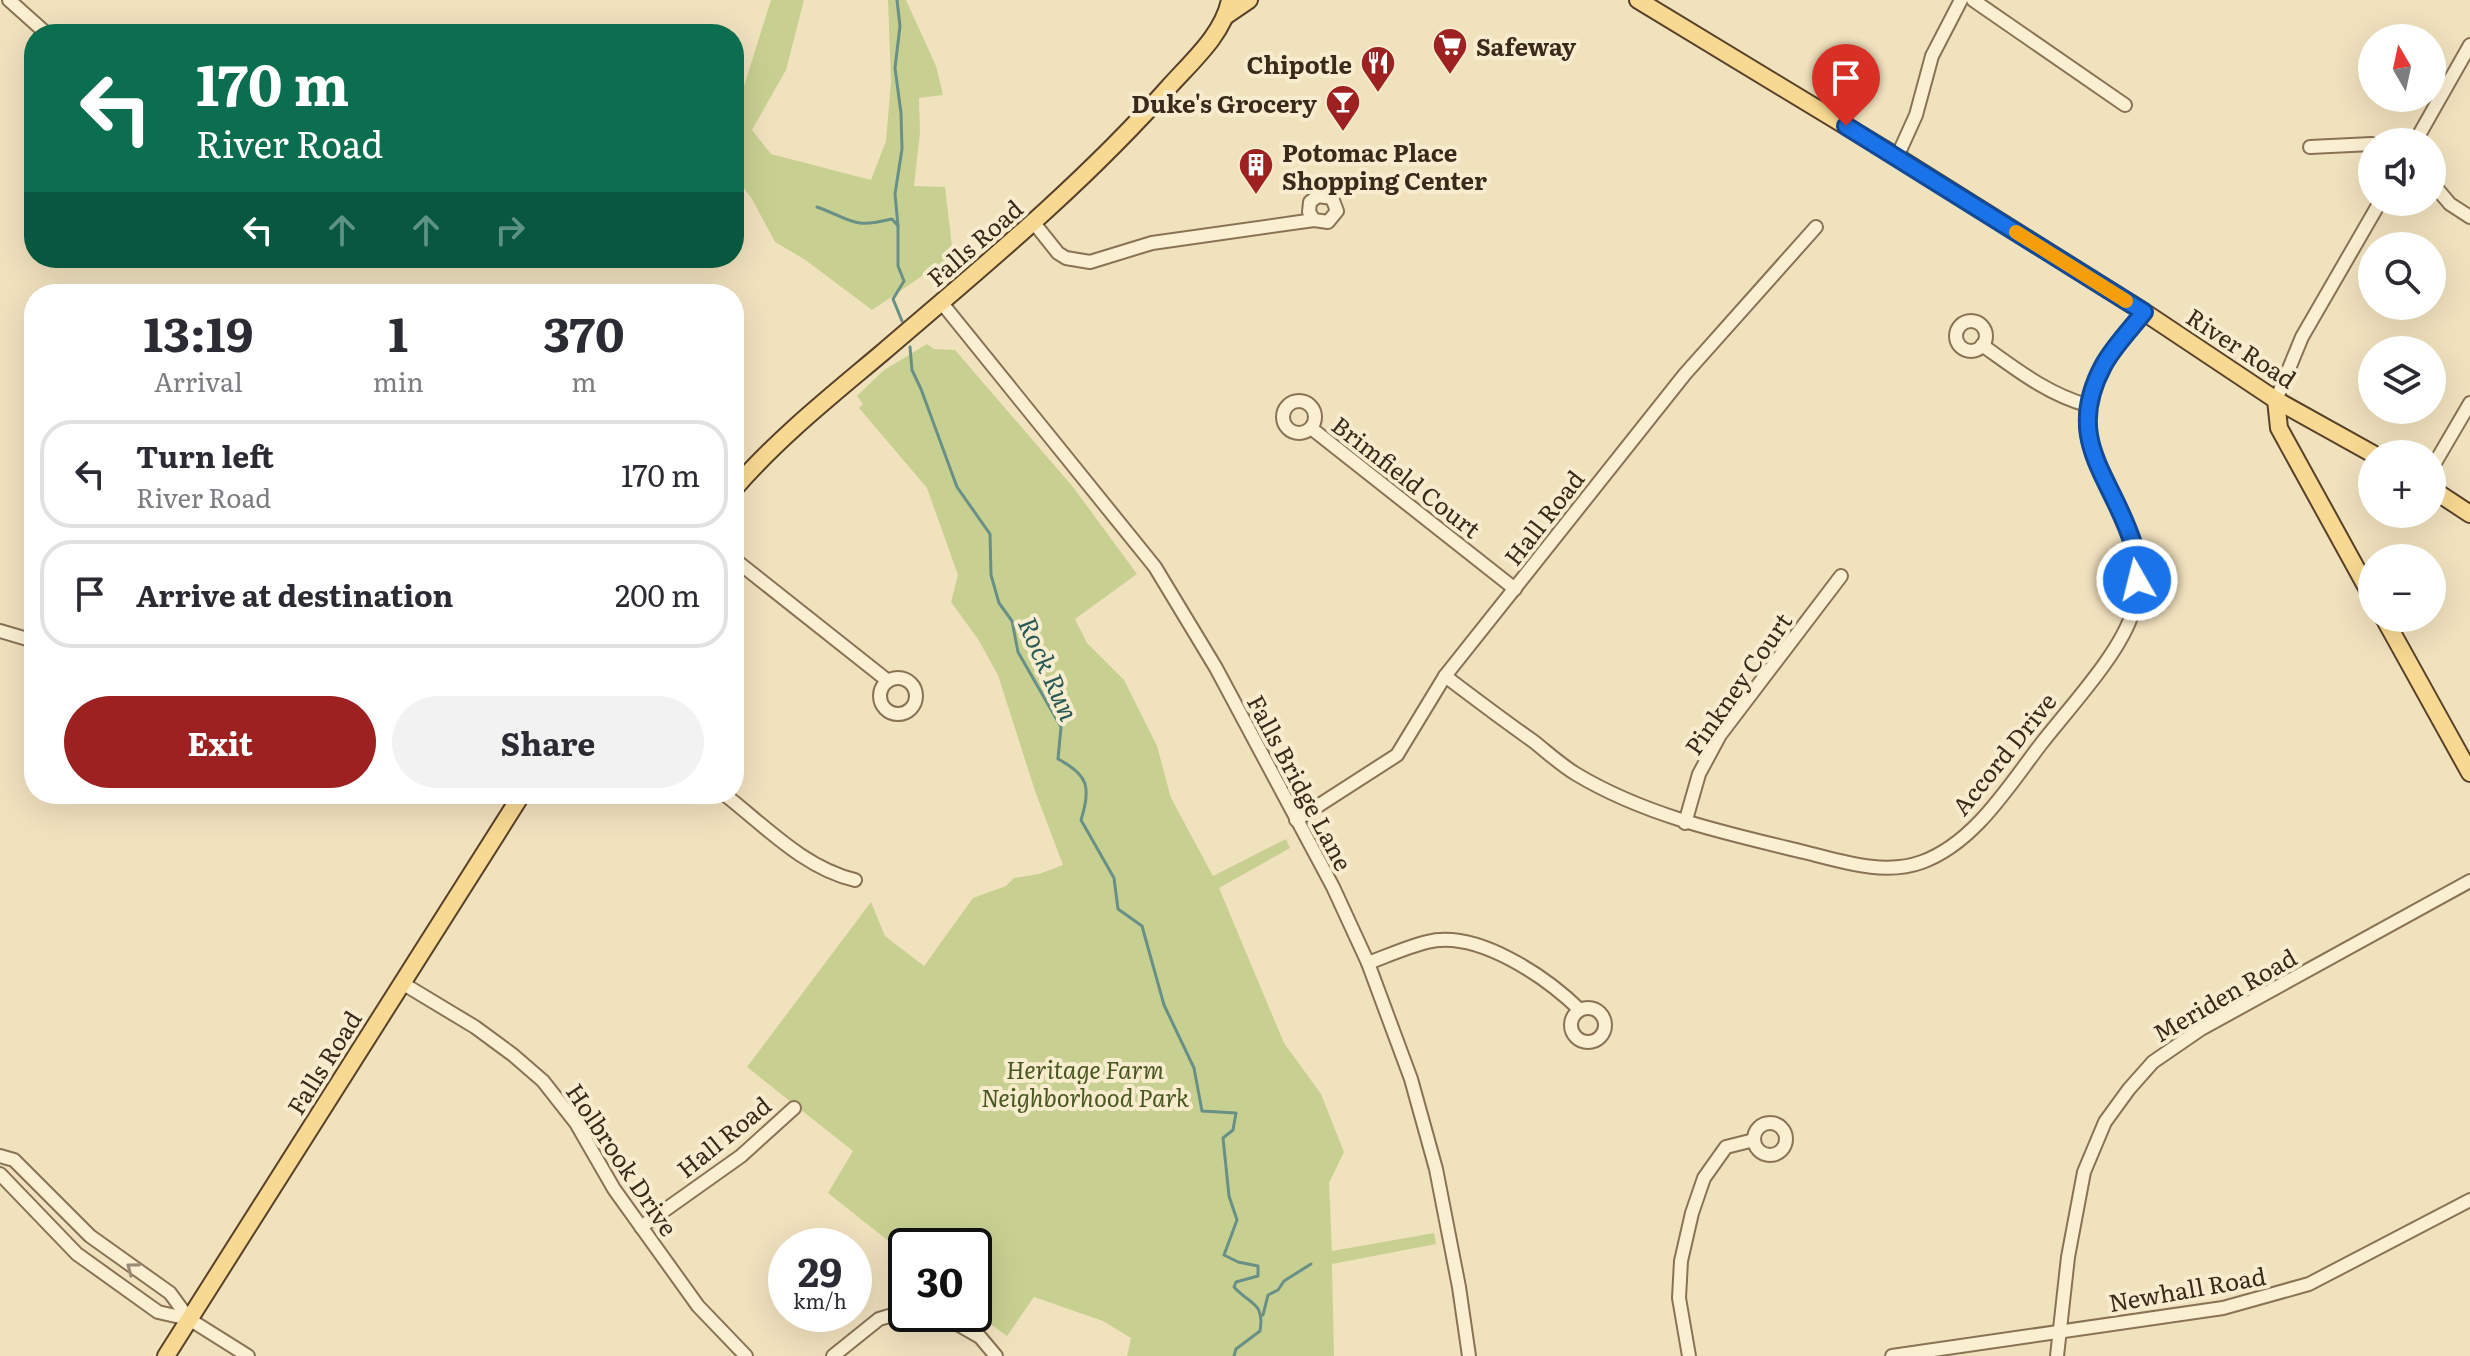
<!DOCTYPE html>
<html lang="en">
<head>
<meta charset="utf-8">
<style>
	body { margin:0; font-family:Literata,serif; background:#f2f2f3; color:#2b2b33; height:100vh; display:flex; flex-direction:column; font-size:30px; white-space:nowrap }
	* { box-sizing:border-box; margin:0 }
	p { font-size:26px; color:#7c7c81 }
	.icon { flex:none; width:44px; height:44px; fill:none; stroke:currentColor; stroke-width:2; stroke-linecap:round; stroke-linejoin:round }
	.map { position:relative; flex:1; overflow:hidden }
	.side { position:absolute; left:24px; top:284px; width:720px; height:520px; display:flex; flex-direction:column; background:#fff; border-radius:32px; box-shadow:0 8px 32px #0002 }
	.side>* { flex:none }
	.guide { position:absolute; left:24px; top:24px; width:720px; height:244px; border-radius:32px; box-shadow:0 8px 32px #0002; background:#0b6e4f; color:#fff; overflow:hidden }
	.needle { width:52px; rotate:351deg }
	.tools { position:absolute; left:2358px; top:24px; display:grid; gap:16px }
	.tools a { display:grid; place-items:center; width:88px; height:88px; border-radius:50%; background:#fff; box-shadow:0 8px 32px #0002; font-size:40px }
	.speed { position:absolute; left:768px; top:1228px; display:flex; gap:16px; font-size:40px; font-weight:700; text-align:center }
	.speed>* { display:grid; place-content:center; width:104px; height:104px; border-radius:50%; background:#fff; box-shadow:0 8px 32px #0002; line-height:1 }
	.speed small { font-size:20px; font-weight:400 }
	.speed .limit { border:4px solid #111; border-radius:12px; background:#fff; color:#111 }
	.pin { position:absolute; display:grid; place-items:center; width:68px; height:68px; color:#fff; margin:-82px -34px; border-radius:50% 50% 50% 0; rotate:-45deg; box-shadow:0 0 8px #0007 }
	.pin .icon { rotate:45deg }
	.me { position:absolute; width:88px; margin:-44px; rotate:352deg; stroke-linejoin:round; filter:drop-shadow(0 0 6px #0008) }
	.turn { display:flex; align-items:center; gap:28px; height:168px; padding:0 40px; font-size:36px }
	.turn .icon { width:104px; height:104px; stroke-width:2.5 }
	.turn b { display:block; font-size:56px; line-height:68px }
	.lanes { display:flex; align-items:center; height:76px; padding:0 40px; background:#0003; justify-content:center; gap:40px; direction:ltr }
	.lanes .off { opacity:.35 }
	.eta { display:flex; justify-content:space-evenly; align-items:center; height:136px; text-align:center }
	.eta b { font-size:48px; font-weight:700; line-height:56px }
	.button { display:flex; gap:16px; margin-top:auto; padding:16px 40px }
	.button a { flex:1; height:92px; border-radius:48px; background:#9e2121; color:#fff; font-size:32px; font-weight:700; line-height:92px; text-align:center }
	.button a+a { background:#f2f2f3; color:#2b2b33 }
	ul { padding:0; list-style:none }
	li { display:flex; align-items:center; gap:24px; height:108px; margin:0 16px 12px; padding:0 24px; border:4px solid #e1e1e2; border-radius:32px }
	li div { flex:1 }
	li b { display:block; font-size:30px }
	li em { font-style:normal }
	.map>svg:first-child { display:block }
	.green { fill:#c8d091 }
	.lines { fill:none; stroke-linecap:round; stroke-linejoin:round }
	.stream { stroke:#689087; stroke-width:3 }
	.minor-casing { stroke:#8a7255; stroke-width:16 }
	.major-casing { stroke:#58402a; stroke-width:20 }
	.minor { stroke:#fbefd1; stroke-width:12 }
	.major { stroke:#f8d992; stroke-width:16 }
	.oneway { stroke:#9a8c76 }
	.route-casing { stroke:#114b97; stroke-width:20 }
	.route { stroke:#1a73e8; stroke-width:14 }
	.slow { stroke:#f59e0b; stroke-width:14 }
	.labels { text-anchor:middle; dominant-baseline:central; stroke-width:8; stroke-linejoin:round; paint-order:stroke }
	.poi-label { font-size:24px; font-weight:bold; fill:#392a1b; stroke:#f8ecce; text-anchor:start }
	.street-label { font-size:24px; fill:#392a1b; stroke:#f8ecce }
	.park-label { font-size:24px; font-style:italic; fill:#495720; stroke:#f8ecce }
	.water-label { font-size:26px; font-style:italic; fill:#295a57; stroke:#f8ecce }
</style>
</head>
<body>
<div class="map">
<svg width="2470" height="1356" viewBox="0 0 2470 1356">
	<rect width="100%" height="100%" fill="#f1e2be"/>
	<g class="green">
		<polygon points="771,0 804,0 786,70 752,130 771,154 871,180 886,141 891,81 888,0 906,0 936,66 943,95 919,98 920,132 914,186 945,187 953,255 872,310 804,259 775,242 752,199 734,175 734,108 737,108"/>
		<polygon points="927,344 934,349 955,350 1073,487 1137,574 1075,619 1087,643 1124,680 1157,746 1171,798 1213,876 1286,839 1290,848 1219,888 1284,1043 1321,1094 1344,1152 1329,1183 1332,1251 1434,1233 1436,1244 1332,1264 1334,1356 1127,1356 1131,1338 1103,1321 1034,1297 1007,1336 974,1312 974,1246 906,1246 906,1255 828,1193 853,1151 747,1067 871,902 885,936 924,966 973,898 1006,886 1014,878 1039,874 1063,865 1035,791 998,675 978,639 951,602 958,575 927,488 859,408 863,404 857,396 884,370"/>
	</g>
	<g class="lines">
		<g class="stream">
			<polyline points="897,0 900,26 895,68 901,113 902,149 895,194 898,226 898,266 904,281 893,299 902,321"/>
			<path d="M817,207C853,220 851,229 892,219L898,226"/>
			<path d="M910,347L912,370L921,389L957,487L990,534L991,575L999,603L1012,621L1018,652L1061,727L1058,759C1089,775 1091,788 1081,820L1114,878L1118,909L1142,926L1164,1005L1194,1068L1202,1111L1236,1113L1233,1130L1223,1138L1229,1196L1237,1220L1224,1255L1238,1262L1258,1266V1276L1236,1282L1234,1287C1250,1305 1265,1302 1260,1331L1236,1349L1234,1356"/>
			<polyline points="1263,1315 1268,1295 1278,1290 1284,1281 1311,1264"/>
		</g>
		<defs>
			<g id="minor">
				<polyline points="9,0 47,34"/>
				<polyline points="1973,0 2125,105"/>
				<polyline points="2407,142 2415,142 2470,45"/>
				<polyline points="2310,147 2372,144"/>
				<polyline points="1897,157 1916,115 1932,56 1961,0"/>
				<polyline points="2432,183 2450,204 2470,217"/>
				<polyline points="1034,223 1058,253 1066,258 1090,262 1152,243 1314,220 1328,222 1337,211 1332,198 1318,196 1310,202 1309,212 1314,220"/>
				<polyline points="941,302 1155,567 1216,668 1333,887 1368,963 1411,1079 1436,1169 1459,1287 1469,1356"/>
				<circle cx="1971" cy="336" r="15"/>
				<path d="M1982,345C2016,369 2047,394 2087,405"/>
				<polyline points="2276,400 2302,337 2380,202"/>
				<circle cx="1299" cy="417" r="16"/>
				<polyline points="1311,428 1515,589"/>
				<polyline points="2432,468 2470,403"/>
				<polyline points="734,559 888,681"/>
				<polyline points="0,631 34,641"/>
				<path d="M1445,676C1474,698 1503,720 1533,741C1547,752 1561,765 1576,774C1646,816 1725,833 1804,852C1841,861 1884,876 1922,862C1974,843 2008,787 2041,744C2068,709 2121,653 2133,611C2156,526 2072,469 2088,404C2096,368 2122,340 2144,312"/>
				<circle cx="898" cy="696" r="18"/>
				<path d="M724,794C765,826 804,868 855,880"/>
				<polyline points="1296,820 1397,755 1445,676 1685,374 1816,227"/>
				<polyline points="1685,823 1699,774 1720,735 1841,576"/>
				<path d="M1368,963C1387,956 1407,947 1427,942C1477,929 1546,977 1580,1010"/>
				<polyline points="402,983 475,1027 513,1055 543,1081 576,1123 614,1189 698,1306 746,1356"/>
				<circle cx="1588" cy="1025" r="17"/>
				<circle cx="1770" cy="1139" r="16"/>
				<polyline points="0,1156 14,1160 90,1236 170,1293 189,1319 248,1356"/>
				<polyline points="0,1174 77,1254 158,1312 189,1319"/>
				<polyline points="641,1227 741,1156 794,1108"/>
				<polyline points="940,1314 980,1337 996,1356"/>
				<polyline points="833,1356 879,1319 906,1311"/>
				<polyline points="1689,1356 1679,1298 1681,1261 1692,1213 1704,1178 1726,1147 1754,1140"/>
				<polyline points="1892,1356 2223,1308 2309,1284 2470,1200"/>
				<polyline points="2057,1356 2068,1257 2084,1172 2105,1122 2129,1089 2153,1062 2201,1029 2470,881"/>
			</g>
			<g id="major">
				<polyline points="1638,0 1897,157 2144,312 2276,400 2373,454"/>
				<polyline points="1227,15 1249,0"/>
				<polyline points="2276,400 2279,428 2372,597"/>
				<path d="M734,489C778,438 831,396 882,353C981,268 1081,186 1168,88C1191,62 1223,35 1230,0"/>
				<polyline points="2432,489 2470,514"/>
				<polyline points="2384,618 2470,773"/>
				<polyline points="166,1356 522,794"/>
			</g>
		</defs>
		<use href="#minor" class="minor-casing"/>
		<use href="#major" class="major-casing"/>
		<use href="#minor" class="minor"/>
		<use href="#major" class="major"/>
	</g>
	<defs><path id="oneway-chevron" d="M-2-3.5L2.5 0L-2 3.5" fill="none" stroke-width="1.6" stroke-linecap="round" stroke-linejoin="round" transform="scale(2)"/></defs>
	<use class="oneway" href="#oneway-chevron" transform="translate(132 1268) rotate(-143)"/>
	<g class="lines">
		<defs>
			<path id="route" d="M1846,126L2144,312C2131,329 2113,347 2103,366C2063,441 2112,476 2133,544C2137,555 2136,569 2137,580"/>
		</defs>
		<use href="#route" class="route-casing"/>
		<use href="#route" class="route"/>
		<polyline class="slow" points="2016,232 2126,301"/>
	</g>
	<defs>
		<symbol id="supermarket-pin" viewBox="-11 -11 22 30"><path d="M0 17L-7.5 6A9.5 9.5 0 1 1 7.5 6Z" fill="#9e2121" stroke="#f8ecce"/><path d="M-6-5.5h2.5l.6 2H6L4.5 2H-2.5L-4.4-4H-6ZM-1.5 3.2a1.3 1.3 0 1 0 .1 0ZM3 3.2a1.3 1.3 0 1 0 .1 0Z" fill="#fff"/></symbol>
		<symbol id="restaurant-pin" viewBox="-11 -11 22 30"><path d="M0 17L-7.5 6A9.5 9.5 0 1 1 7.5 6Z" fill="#9e2121" stroke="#f8ecce"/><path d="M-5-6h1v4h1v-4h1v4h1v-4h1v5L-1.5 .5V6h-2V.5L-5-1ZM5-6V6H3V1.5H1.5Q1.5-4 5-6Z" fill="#fff"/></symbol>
		<symbol id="bar-pin" viewBox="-11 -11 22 30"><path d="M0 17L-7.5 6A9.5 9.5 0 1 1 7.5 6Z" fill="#9e2121" stroke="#f8ecce"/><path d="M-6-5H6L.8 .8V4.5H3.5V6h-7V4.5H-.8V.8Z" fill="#fff"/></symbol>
		<symbol id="building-pin" viewBox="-11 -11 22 30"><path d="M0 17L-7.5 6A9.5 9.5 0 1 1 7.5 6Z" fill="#9e2121" stroke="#f8ecce"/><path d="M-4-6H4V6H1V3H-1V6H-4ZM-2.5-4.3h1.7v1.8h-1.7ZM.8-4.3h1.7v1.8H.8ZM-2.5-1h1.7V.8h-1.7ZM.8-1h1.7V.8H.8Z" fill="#fff"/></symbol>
	</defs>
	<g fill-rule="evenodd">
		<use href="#supermarket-pin" x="1430" y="25" width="40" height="54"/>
		<use href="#restaurant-pin" x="1358" y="43" width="40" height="54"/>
		<use href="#bar-pin" x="1323" y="82" width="40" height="54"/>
		<use href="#building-pin" x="1236" y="145" width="40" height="54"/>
	</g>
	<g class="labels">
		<g class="poi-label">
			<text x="1476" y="45">Safeway</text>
			<text x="1352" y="63" text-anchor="end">Chipotle</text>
			<text x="1317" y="102" text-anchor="end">Duke's Grocery</text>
			<text x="1282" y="151">Potomac Place<tspan x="1282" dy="28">Shopping Center</tspan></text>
		</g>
		<g class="street-label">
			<text transform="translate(974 242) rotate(-41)">Falls Road</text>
			<text transform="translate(2242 347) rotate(33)">River Road</text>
			<text transform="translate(1407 476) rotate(38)">Brimfield Court</text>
			<text transform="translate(1543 517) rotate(-52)">Hall Road</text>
			<text transform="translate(1737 683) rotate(-55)">Pinkney Court</text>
			<text transform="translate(2003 753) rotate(-51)">Accord Drive</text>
			<text transform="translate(1301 782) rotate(62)">Falls Bridge Lane</text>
			<text transform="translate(2224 994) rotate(-30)">Meriden Road</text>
			<text transform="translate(323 1062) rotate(-58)">Falls Road</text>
			<text transform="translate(723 1136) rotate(-39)">Hall Road</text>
			<text transform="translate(623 1159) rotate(56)">Holbrook Drive</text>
			<text transform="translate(2187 1288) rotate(-10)">Newhall Road</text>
		</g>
		<g class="park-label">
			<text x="1085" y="1068">Heritage Farm<tspan x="1085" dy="28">Neighborhood Park</tspan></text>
		</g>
		<g class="water-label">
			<text transform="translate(1050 668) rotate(66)">Rock Run</text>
		</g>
	</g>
</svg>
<div class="tools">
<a><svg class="needle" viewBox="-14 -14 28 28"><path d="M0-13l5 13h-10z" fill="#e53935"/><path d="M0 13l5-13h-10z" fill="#7c7c81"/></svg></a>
<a><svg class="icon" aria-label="sound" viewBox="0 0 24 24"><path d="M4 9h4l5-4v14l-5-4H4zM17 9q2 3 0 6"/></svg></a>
<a><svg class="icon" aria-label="search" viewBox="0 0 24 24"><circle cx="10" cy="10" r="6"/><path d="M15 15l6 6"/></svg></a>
<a><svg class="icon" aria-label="layers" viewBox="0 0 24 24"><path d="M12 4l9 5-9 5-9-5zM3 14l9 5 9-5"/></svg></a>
<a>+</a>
<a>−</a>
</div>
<div class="speed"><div>29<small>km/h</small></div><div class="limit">30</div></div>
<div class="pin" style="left:1846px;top:126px;background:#d93025"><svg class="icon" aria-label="arrive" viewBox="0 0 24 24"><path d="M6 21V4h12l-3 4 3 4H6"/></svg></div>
<svg class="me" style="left:2137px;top:580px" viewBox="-20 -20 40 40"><circle r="17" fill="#1a73e8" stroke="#fff" stroke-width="3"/><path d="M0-11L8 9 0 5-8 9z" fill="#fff"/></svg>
<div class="guide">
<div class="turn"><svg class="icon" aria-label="left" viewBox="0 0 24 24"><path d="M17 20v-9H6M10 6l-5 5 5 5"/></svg><div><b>170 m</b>River Road</div></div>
<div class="lanes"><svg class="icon" aria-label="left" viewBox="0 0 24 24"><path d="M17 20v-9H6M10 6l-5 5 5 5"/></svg><svg class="icon off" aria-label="ahead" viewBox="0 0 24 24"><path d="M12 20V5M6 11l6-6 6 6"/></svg><svg class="icon off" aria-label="ahead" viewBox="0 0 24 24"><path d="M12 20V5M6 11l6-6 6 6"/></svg><svg class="icon off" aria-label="right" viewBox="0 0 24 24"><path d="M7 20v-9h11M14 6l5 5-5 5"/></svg></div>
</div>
<section class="side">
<div class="eta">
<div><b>13:19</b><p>Arrival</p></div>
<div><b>1</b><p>min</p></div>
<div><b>370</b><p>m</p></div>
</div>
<ul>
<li><svg class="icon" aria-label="left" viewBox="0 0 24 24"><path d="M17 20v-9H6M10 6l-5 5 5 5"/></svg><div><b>Turn left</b><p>River Road</p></div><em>170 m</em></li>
<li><svg class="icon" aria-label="arrive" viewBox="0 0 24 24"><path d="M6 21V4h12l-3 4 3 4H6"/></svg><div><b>Arrive at destination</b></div><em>200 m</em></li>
</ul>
<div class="button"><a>Exit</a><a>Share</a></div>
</section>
</div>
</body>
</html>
